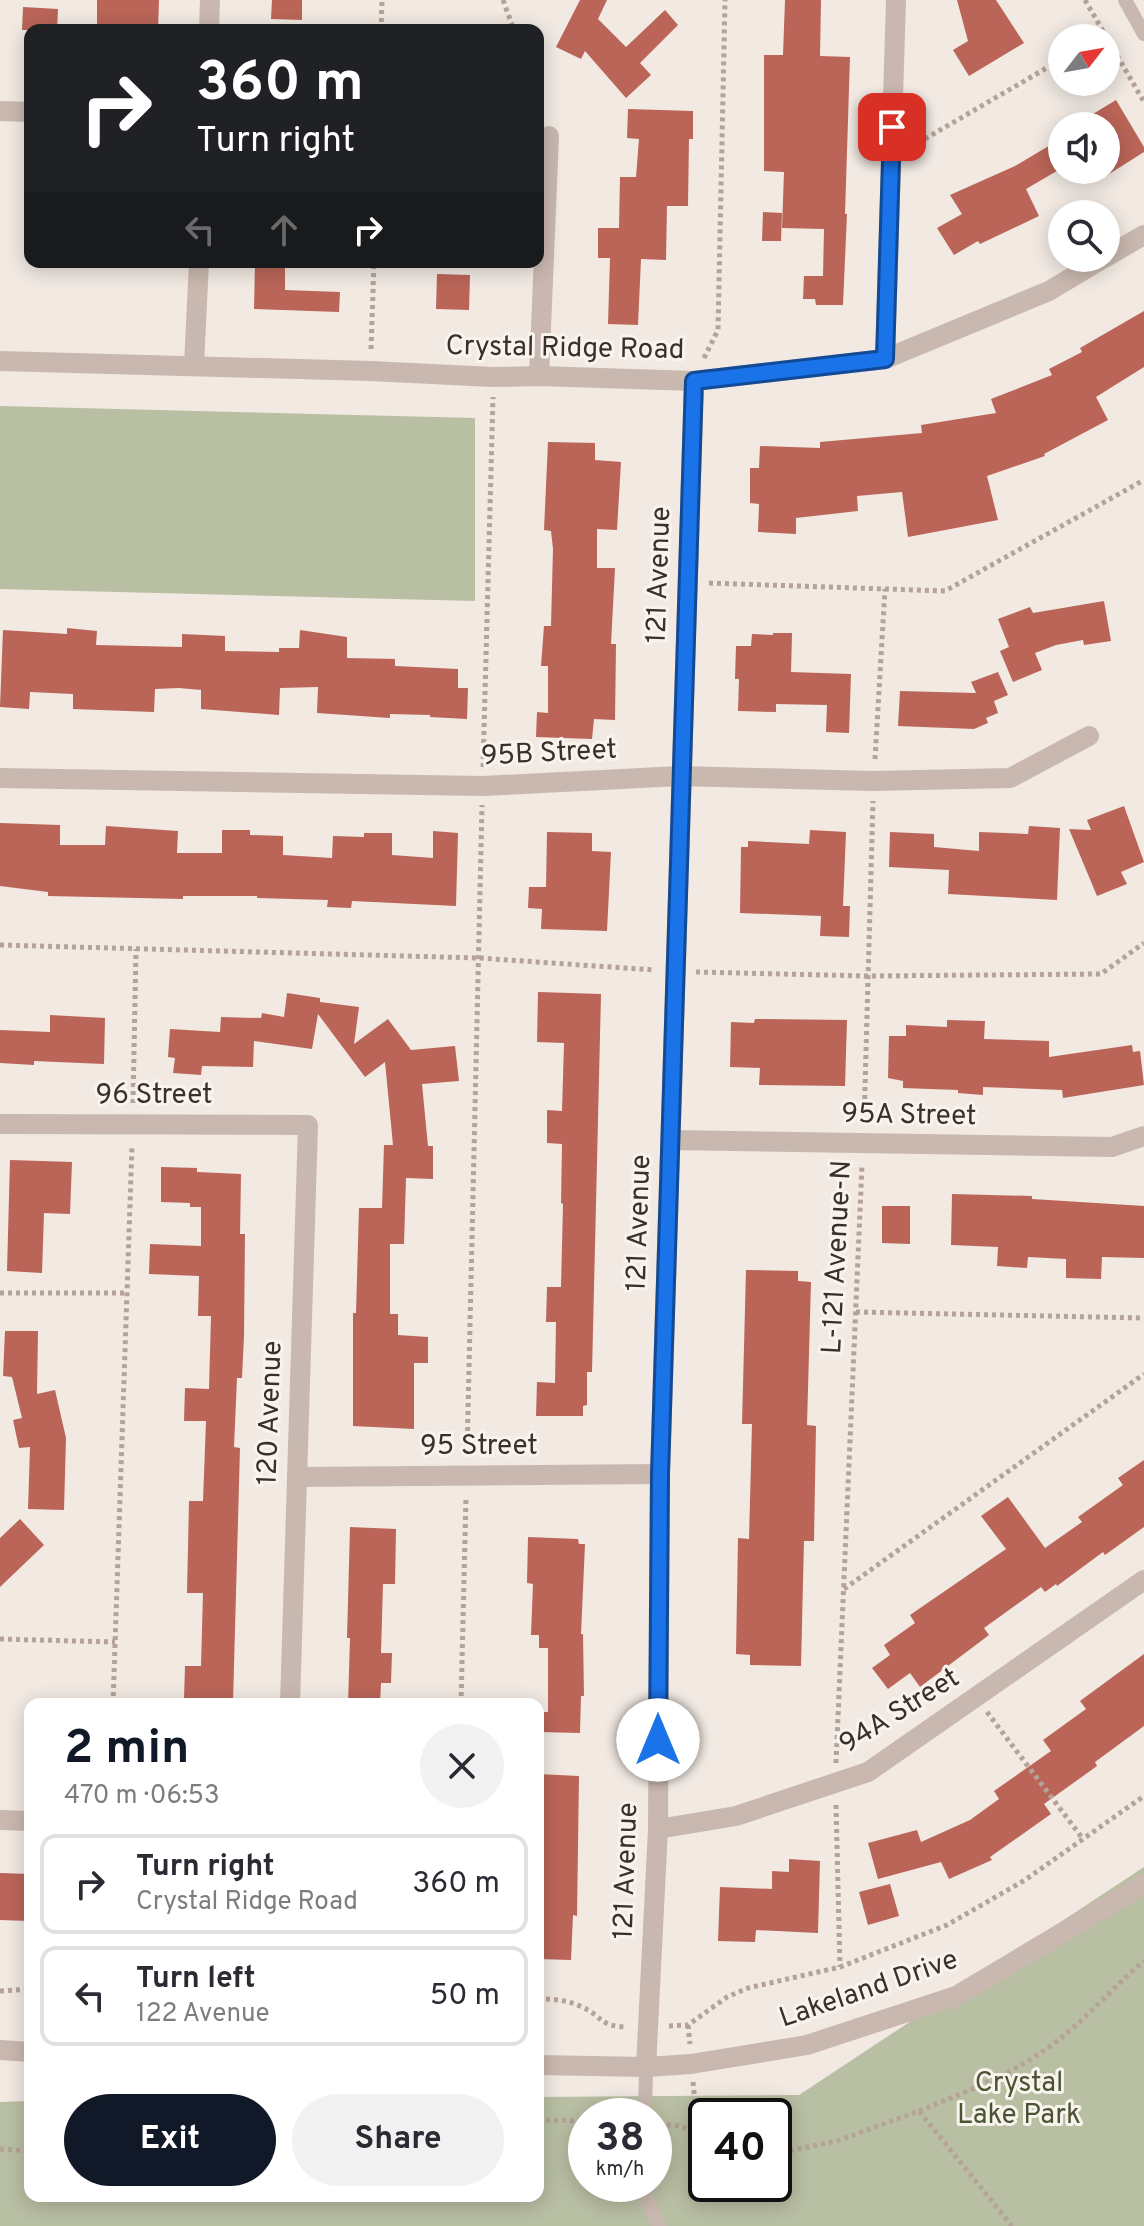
<!DOCTYPE html>
<html lang="en">
<head>
<meta charset="utf-8">
<style>
	body { margin:0; font-family:Overpass,sans-serif; background:#f2f2f3; color:#2b2b33; height:100vh; display:flex; flex-direction:column; font-size:30px; white-space:nowrap }
	* { box-sizing:border-box; margin:0 }
	p { font-size:26px; color:#7c7c81 }
	.icon { flex:none; width:44px; height:44px; fill:none; stroke:currentColor; stroke-width:2; stroke-linecap:round; stroke-linejoin:round }
	.map { position:relative; flex:1; overflow:hidden }
	.sheet { position:absolute; left:24px; top:1698px; width:520px; height:504px; display:flex; flex-direction:column; background:#fff; border-radius:16px; box-shadow:0 4px 20px #0003 }
	.sheet>* { flex:none }
	.top-card { position:absolute; left:24px; top:24px; width:520px; height:244px; border-radius:16px; box-shadow:0 4px 20px #0003; background:#202124; color:#fff; overflow:hidden }
	.needle { width:52px; rotate:59deg }
	.buttons { position:absolute; left:1048px; top:24px; display:grid; gap:16px }
	.buttons a { display:grid; place-items:center; width:72px; height:72px; border-radius:50%; background:#fff; box-shadow:0 4px 20px #0003; font-size:40px }
	.speed { position:absolute; left:568px; top:2098px; display:flex; gap:16px; font-size:40px; font-weight:700; text-align:center }
	.speed>* { display:grid; place-content:center; width:104px; height:104px; border-radius:50%; background:#fff; box-shadow:0 4px 20px #0003; line-height:1 }
	.speed small { font-size:20px; font-weight:400 }
	.speed .limit { border:4px solid #111; border-radius:12px; background:#fff; color:#111 }
	.pin { position:absolute; display:grid; place-items:center; width:68px; height:68px; color:#fff; margin:-34px; border-radius:16px; box-shadow:0 4px 12px #0006 }
	.me { position:absolute; width:88px; margin:-44px; rotate:0deg; stroke-linejoin:round; filter:drop-shadow(0 0 6px #0008) }
	.turn { display:flex; align-items:center; gap:28px; height:168px; padding:0 40px; font-size:36px }
	.turn .icon { width:104px; height:104px; stroke-width:2.5 }
	.turn b { display:block; font-size:56px; line-height:68px }
	.lanes { display:flex; align-items:center; height:76px; padding:0 40px; background:#0003; justify-content:center; gap:40px; direction:ltr }
	.lanes .off { opacity:.35 }
	.round { display:grid; place-items:center; flex:none; width:84px; height:84px; border-radius:42px; background:#f2f2f3 }
	.overview { display:flex; align-items:center; justify-content:space-between; height:136px; padding:0 40px }
	h1 { font-size:48px; font-weight:700; line-height:60px; color:#111827 }
	.action { display:flex; gap:16px; margin-top:auto; padding:16px 40px }
	.action a { flex:1; height:92px; border-radius:48px; background:#111827; color:#fff; font-size:32px; font-weight:700; line-height:92px; text-align:center }
	.action a+a { background:#f2f2f3; color:#2b2b33 }
	ul { padding:0; list-style:none }
	li { display:flex; align-items:center; gap:24px; height:100px; margin:0 16px 12px; padding:0 24px; border:4px solid #e1e1e2; border-radius:16px }
	li div { flex:1 }
	li b { display:block; font-size:30px }
	li em { font-style:normal }
	.map>svg:first-child { display:block }
	.green { fill:#b9bfa3; fill-rule:evenodd }
	.building { fill:#ba6558 }
	.lines { fill:none; stroke-linecap:round; stroke-linejoin:round }
	.path { stroke:#b5a299; stroke-width:5; stroke-dasharray:4 4; stroke-linecap:butt }
	.service { stroke:#c9b8af; stroke-width:14 }
	.minor { stroke:#c9b8af; stroke-width:20 }
	.tertiary { stroke:#c9b8af; stroke-width:20 }
	.route-casing { stroke:#114b97; stroke-width:20 }
	.route { stroke:#1a73e8; stroke-width:14 }
	.labels { text-anchor:middle; dominant-baseline:central; stroke-width:6; stroke-linejoin:round; paint-order:stroke }
	.street-label { font-size:28px; fill:#392f2c; stroke:#f9f3ee }
	.park-label { font-size:28px; fill:#4b5432; stroke:#f9f3ee }
</style>
</head>
<body>
<div class="map">
<svg width="1144" height="2226" viewBox="0 0 1144 2226">
	<rect width="100%" height="100%" fill="#f1e9e2"/>
	<g class="green">
		<polygon points="0,406 475,418 475,601 0,589"/>
		<path d="M1144,1867V2226H0V2102L30,2101V2196H538V2097L799,2095ZM586,2116H654V2184H586ZM706,2116H774V2184H706Z"/>
	</g>
	<g class="building">
		<polygon points="97,0 159,0 158,30 97,30"/>
		<polygon points="272,0 302,0 302,20 271,19"/>
		<polygon points="580,0 607,0 598,19 626,47 665,10 678,25 640,63 651,75 626,98 585,51 581,59 556,47"/>
		<polygon points="785,0 821,0 820,56 850,57 845,214 847,214 843,305 816,305 815,299 803,299 804,276 823,276 824,229 782,228 784,172 764,171 764,55 783,55"/>
		<polygon points="957,0 996,0 1024,43 969,76 953,50 968,41"/>
		<polygon points="23,7 58,9 57,30 22,30"/>
		<polygon points="1116,100 1144,147 1144,152 1106,176 1106,126 1101,126 1093,114"/>
		<polygon points="628,109 693,111 693,139 689,139 688,206 667,206 666,260 641,259 638,325 608,324 610,258 598,258 598,228 619,228 620,177 636,177 639,139 627,138"/>
		<polygon points="1062,138 1062,168 1026,189 1039,216 980,244 978,241 954,255 937,228 962,214 950,195 1015,166"/>
		<polygon points="763,212 782,213 781,241 762,241"/>
		<polygon points="255,263 285,264 285,290 340,292 339,312 254,309"/>
		<polygon points="437,274 470,275 469,310 436,309"/>
		<polygon points="1144,311 1144,367 1096,397 1108,420 1044,454 1045,456 987,476 998,520 908,537 902,492 857,496 858,511 796,518 796,534 758,532 759,504 750,503 750,468 759,468 760,446 820,448 820,442 922,433 921,425 996,413 991,399 1052,375 1049,369 1082,352 1080,348"/>
		<polygon points="548,442 595,443 595,460 621,462 617,530 597,529 597,568 615,568 611,644 616,644 615,720 594,719 592,739 536,737 537,712 548,713 548,666 541,666 544,626 551,626 553,549 551,531 544,530"/>
		<polygon points="1104,601 1111,641 1084,645 1083,640 1056,645 1035,653 1042,670 1013,682 1000,651 1009,647 998,619 1030,607 1033,613"/>
		<polygon points="67,628 97,631 96,645 182,647 182,634 225,636 225,651 279,652 279,648 299,648 300,630 347,637 347,658 395,659 395,666 458,669 458,688 468,688 467,719 430,717 430,715 390,714 390,718 317,713 318,687 280,688 279,715 201,709 201,690 179,688 155,689 154,712 73,709 73,694 30,692 29,709 0,707 3,630 67,634"/>
		<polygon points="773,633 792,633 791,672 851,674 849,733 826,732 827,705 776,704 776,712 738,711 739,679 735,679 736,646 751,646 752,634 773,635"/>
		<polygon points="998,672 1008,695 994,701 998,713 986,718 988,723 974,729 898,726 900,691 976,693 971,682"/>
		<polygon points="1124,806 1144,862 1121,872 1127,884 1097,896 1069,829 1091,830 1087,820"/>
		<polygon points="0,823 60,825 60,845 105,845 106,826 178,831 177,853 222,853 222,830 250,830 250,835 283,836 283,855 332,858 333,836 364,837 364,833 392,833 392,855 433,858 433,831 458,833 456,906 352,901 351,908 327,907 328,900 257,898 257,896 183,896 183,899 48,896 48,892 0,886"/>
		<polygon points="1029,826 1060,828 1057,900 948,894 949,870 889,867 890,832 934,834 934,847 979,851 979,832 1028,834"/>
		<polygon points="810,830 846,832 843,906 850,906 849,937 820,936 821,916 740,913 741,847 748,847 748,841 809,844"/>
		<polygon points="547,832 592,833 592,851 611,852 607,931 541,929 542,909 528,908 529,887 546,887"/>
		<polygon points="538,992 601,994 592,1372 587,1372 587,1405 583,1406 583,1416 536,1416 537,1382 555,1383 556,1322 546,1322 547,1287 561,1287 563,1204 561,1203 562,1144 547,1143 547,1110 562,1111 564,1043 537,1042"/>
		<polygon points="287,993 320,998 320,1002 359,1007 354,1044 388,1019 411,1050 455,1046 459,1081 422,1084 428,1146 433,1146 433,1179 406,1178 404,1244 390,1244 390,1314 398,1314 398,1335 428,1337 428,1363 414,1363 414,1429 353,1426 353,1313 356,1313 359,1208 382,1208 384,1145 393,1145 385,1062 365,1077 318,1014 312,1049 254,1041 253,1067 202,1066 201,1075 173,1073 175,1058 168,1057 170,1029 220,1032 221,1017 261,1018 262,1013 284,1017"/>
		<polygon points="50,1015 105,1018 104,1064 34,1061 34,1065 0,1063 0,1030 50,1032"/>
		<polygon points="755,1019 847,1020 845,1086 759,1085 760,1068 730,1067 731,1022 754,1023"/>
		<polygon points="947,1020 985,1021 984,1039 1049,1041 1049,1057 1132,1045 1133,1052 1140,1051 1144,1085 1063,1098 1062,1090 983,1087 983,1095 958,1093 958,1090 903,1088 903,1081 888,1078 889,1036 906,1036 906,1025 947,1027"/>
		<polygon points="10,1160 72,1162 70,1214 44,1213 42,1273 7,1271"/>
		<polygon points="161,1167 197,1168 197,1172 241,1174 240,1234 245,1234 244,1336 242,1378 237,1378 234,1447 240,1448 233,1702 184,1699 185,1666 201,1666 203,1593 187,1593 189,1501 203,1501 206,1421 184,1421 185,1388 209,1389 211,1316 198,1316 199,1276 149,1274 150,1244 201,1246 201,1207 190,1207 190,1203 161,1202"/>
		<polygon points="952,1194 1032,1196 1032,1199 1144,1206 1144,1258 1102,1257 1101,1279 1066,1278 1066,1259 1028,1257 1027,1268 997,1266 998,1247 951,1245"/>
		<polygon points="882,1206 910,1206 910,1244 882,1243"/>
		<polygon points="746,1270 798,1271 798,1281 811,1282 807,1425 816,1426 814,1541 804,1541 801,1666 750,1665 750,1655 736,1654 738,1538 749,1539 752,1424 742,1424"/>
		<polygon points="5,1331 38,1331 37,1394 55,1390 66,1438 64,1510 28,1509 30,1447 19,1448 13,1420 22,1418 12,1377 3,1376"/>
		<polygon points="1144,1460 1144,1527 1105,1555 1103,1552 1057,1586 1056,1584 1045,1592 1041,1587 984,1628 989,1635 920,1687 910,1673 888,1689 872,1668 890,1655 884,1645 915,1623 910,1615 1006,1549 981,1516 1008,1497 1045,1548 1082,1522 1078,1517 1123,1485 1118,1478"/>
		<polygon points="20,1519 44,1545 0,1587 0,1538"/>
		<polygon points="350,1527 396,1529 395,1584 383,1584 381,1653 392,1653 391,1683 381,1683 380,1704 348,1704 350,1638 347,1638"/>
		<polygon points="528,1537 578,1539 579,1544 585,1544 581,1634 583,1634 584,1696 581,1696 580,1733 538,1732 538,1712 548,1712 548,1648 539,1648 539,1635 531,1635 533,1584 527,1583"/>
		<polygon points="1144,1654 1144,1726 1095,1762 1097,1766 1044,1804 1051,1814 990,1857 992,1860 949,1879 941,1862 878,1879 868,1843 917,1830 921,1842 970,1820 999,1799 994,1791 1051,1751 1043,1740 1086,1709 1080,1701"/>
		<polygon points="538,1774 579,1776 577,1916 573,1915 571,1960 538,1959"/>
		<polygon points="789,1859 820,1861 818,1933 756,1930 755,1942 718,1941 720,1887 772,1889 772,1871 789,1872"/>
		<polygon points="0,1873 30,1874 29,1921 0,1920"/>
		<polygon points="890,1884 899,1916 868,1925 859,1892"/>
	</g>
	<g class="lines">
		<g class="path">
			<polyline points="503,0 514,30"/>
			<polyline points="1085,0 1144,102"/>
			<polyline points="381,30 382,0"/>
			<polyline points="538,101 543,116"/>
			<polyline points="911,147 1062,59"/>
			<polyline points="371,349 374,262"/>
			<polyline points="704,358 718,330 725,0"/>
			<polyline points="709,583 945,591 1144,480"/>
			<polyline points="875,759 885,589"/>
			<polyline points="483,767 493,397"/>
			<polyline points="0,945 479,958 654,970"/>
			<polyline points="696,972 868,976 1101,974 1144,943"/>
			<polyline points="133,1103 136,949"/>
			<polyline points="864,1123 873,801"/>
			<polyline points="0,1293 127,1293"/>
			<polyline points="856,1312 1144,1318"/>
			<polyline points="467,1455 482,805"/>
			<polyline points="844,1589 1144,1374"/>
			<polyline points="0,1639 115,1642"/>
			<polyline points="113,1704 132,1145"/>
			<polyline points="461,1704 466,1497"/>
			<polyline points="987,1712 1083,1839"/>
			<polyline points="836,1763 862,1165"/>
			<polyline points="836,1805 840,1967"/>
			<polyline points="0,1991 30,1989"/>
			<path d="M538,1999C553,1999 568,2000 582,2007C604,2017 598,2026 627,2027"/>
			<polyline points="688,2025 690,2044"/>
			<polyline points="669,2026 688,2025 727,1997 748,1988 840,1967 947,1925 1025,1880 1144,1796"/>
			<polyline points="693,2082 698,2135"/>
			<path d="M919,2111C968,2091 1021,2071 1062,2037C1091,2014 1115,1985 1144,1961"/>
			<polyline points="538,2120 586,2121"/>
			<polyline points="659,2124 680,2126 706,2138"/>
			<polyline points="0,2149 30,2151"/>
			<polyline points="774,2154 837,2141 919,2111 1012,2226"/>
		</g>
		<g class="service">
			<polyline points="1125,0 1144,34"/>
			<polyline points="645,2116 646,2067"/>
			<polyline points="646,2184 647,2200 660,2226"/>
		</g>
		<g class="minor">
			<polyline points="209,30 210,0"/>
			<polyline points="0,111 30,112"/>
			<polyline points="885,359 896,0"/>
			<polyline points="194,365 199,262"/>
			<polyline points="539,376 549,136"/>
			<polyline points="0,778 483,786 680,776 873,781 1010,778 1089,736"/>
			<polyline points="0,1124 308,1125 290,1704"/>
			<polyline points="671,1140 1112,1147 1144,1136"/>
			<polyline points="297,1477 660,1474"/>
			<polyline points="0,1820 30,1821"/>
			<polyline points="658,1829 736,1816 868,1772 1144,1580"/>
		</g>
		<g class="tertiary">
			<polyline points="1106,257 1144,235"/>
			<polyline points="0,361 371,371 493,377 539,376 694,381 885,359 1049,291 1104,258"/>
			<polyline points="0,2050 30,2052"/>
			<polyline points="538,2065 646,2067 691,2064 807,2045 956,1996 1144,1884"/>
			<polyline points="646,2067 658,1829 660,1474 694,381"/>
		</g>
	</g>
	<g class="lines">
		<defs>
			<polyline id="route" points="658,1740 660,1474 694,381 885,359 892,127"/>
		</defs>
		<use href="#route" class="route-casing"/>
		<use href="#route" class="route"/>
	</g>
	<g class="labels">
		<g class="street-label">
			<text transform="translate(565 349) rotate(1)">Crystal Ridge Road</text>
			<text transform="translate(660 575) rotate(-88)">121 Avenue</text>
			<text transform="translate(549 754) rotate(-3)">95B Street</text>
			<text x="154" y="1096">96 Street</text>
			<text transform="translate(909 1116) rotate(1)">95A Street</text>
			<text transform="translate(640 1223) rotate(-88)">121 Avenue</text>
			<text transform="translate(838 1257) rotate(-87)">L-121 Avenue-N</text>
			<text transform="translate(271 1413) rotate(-88)">120 Avenue</text>
			<text x="479" y="1447">95 Street</text>
			<text transform="translate(900 1712) rotate(-32)">94A Street</text>
			<text transform="translate(627 1871) rotate(-88)">121 Avenue</text>
			<text transform="translate(869 1990) rotate(-19)">Lakeland Drive</text>
		</g>
		<g class="park-label">
			<text x="1019" y="2084">Crystal<tspan x="1019" dy="32">Lake Park</tspan></text>
		</g>
	</g>
</svg>
<div class="buttons">
<a><svg class="needle" viewBox="-14 -14 28 28"><path d="M0-13l5 13h-10z" fill="#e53935"/><path d="M0 13l5-13h-10z" fill="#7c7c81"/></svg></a>
<a><svg class="icon" aria-label="sound" viewBox="0 0 24 24"><path d="M4 9h4l5-4v14l-5-4H4zM17 9q2 3 0 6"/></svg></a>
<a><svg class="icon" aria-label="search" viewBox="0 0 24 24"><circle cx="10" cy="10" r="6"/><path d="M15 15l6 6"/></svg></a>
</div>
<div class="speed"><div>38<small>km/h</small></div><div class="limit">40</div></div>
<div class="pin" style="left:892px;top:127px;background:#d93025"><svg class="icon" aria-label="arrive" viewBox="0 0 24 24"><path d="M6 21V4h12l-3 4 3 4H6"/></svg></div>
<svg class="me" style="left:658px;top:1740px" viewBox="-20 -20 40 40"><circle r="19" fill="#fff"/><path d="M0-13L10 11 0 6-10 11z" fill="#1a73e8"/></svg>
<div class="top-card">
<div class="turn"><svg class="icon" aria-label="right" viewBox="0 0 24 24"><path d="M7 20v-9h11M14 6l5 5-5 5"/></svg><div><b>360 m</b>Turn right</div></div>
<div class="lanes"><svg class="icon off" aria-label="left" viewBox="0 0 24 24"><path d="M17 20v-9H6M10 6l-5 5 5 5"/></svg><svg class="icon off" aria-label="ahead" viewBox="0 0 24 24"><path d="M12 20V5M6 11l6-6 6 6"/></svg><svg class="icon" aria-label="right" viewBox="0 0 24 24"><path d="M7 20v-9h11M14 6l5 5-5 5"/></svg></div>
</div>
<section class="sheet">
<div class="overview"><div><h1>2 min</h1><p>470 m · 06:53</p></div><a class="round"><svg class="icon" aria-label="close" viewBox="0 0 24 24"><path d="M6 6l12 12M18 6L6 18"/></svg></a></div>
<ul>
<li><svg class="icon" aria-label="right" viewBox="0 0 24 24"><path d="M7 20v-9h11M14 6l5 5-5 5"/></svg><div><b>Turn right</b><p>Crystal Ridge Road</p></div><em>360 m</em></li>
<li><svg class="icon" aria-label="left" viewBox="0 0 24 24"><path d="M17 20v-9H6M10 6l-5 5 5 5"/></svg><div><b>Turn left</b><p>122 Avenue</p></div><em>50 m</em></li>
</ul>
<div class="action"><a>Exit</a><a>Share</a></div>
</section>
</div>
</body>
</html>
